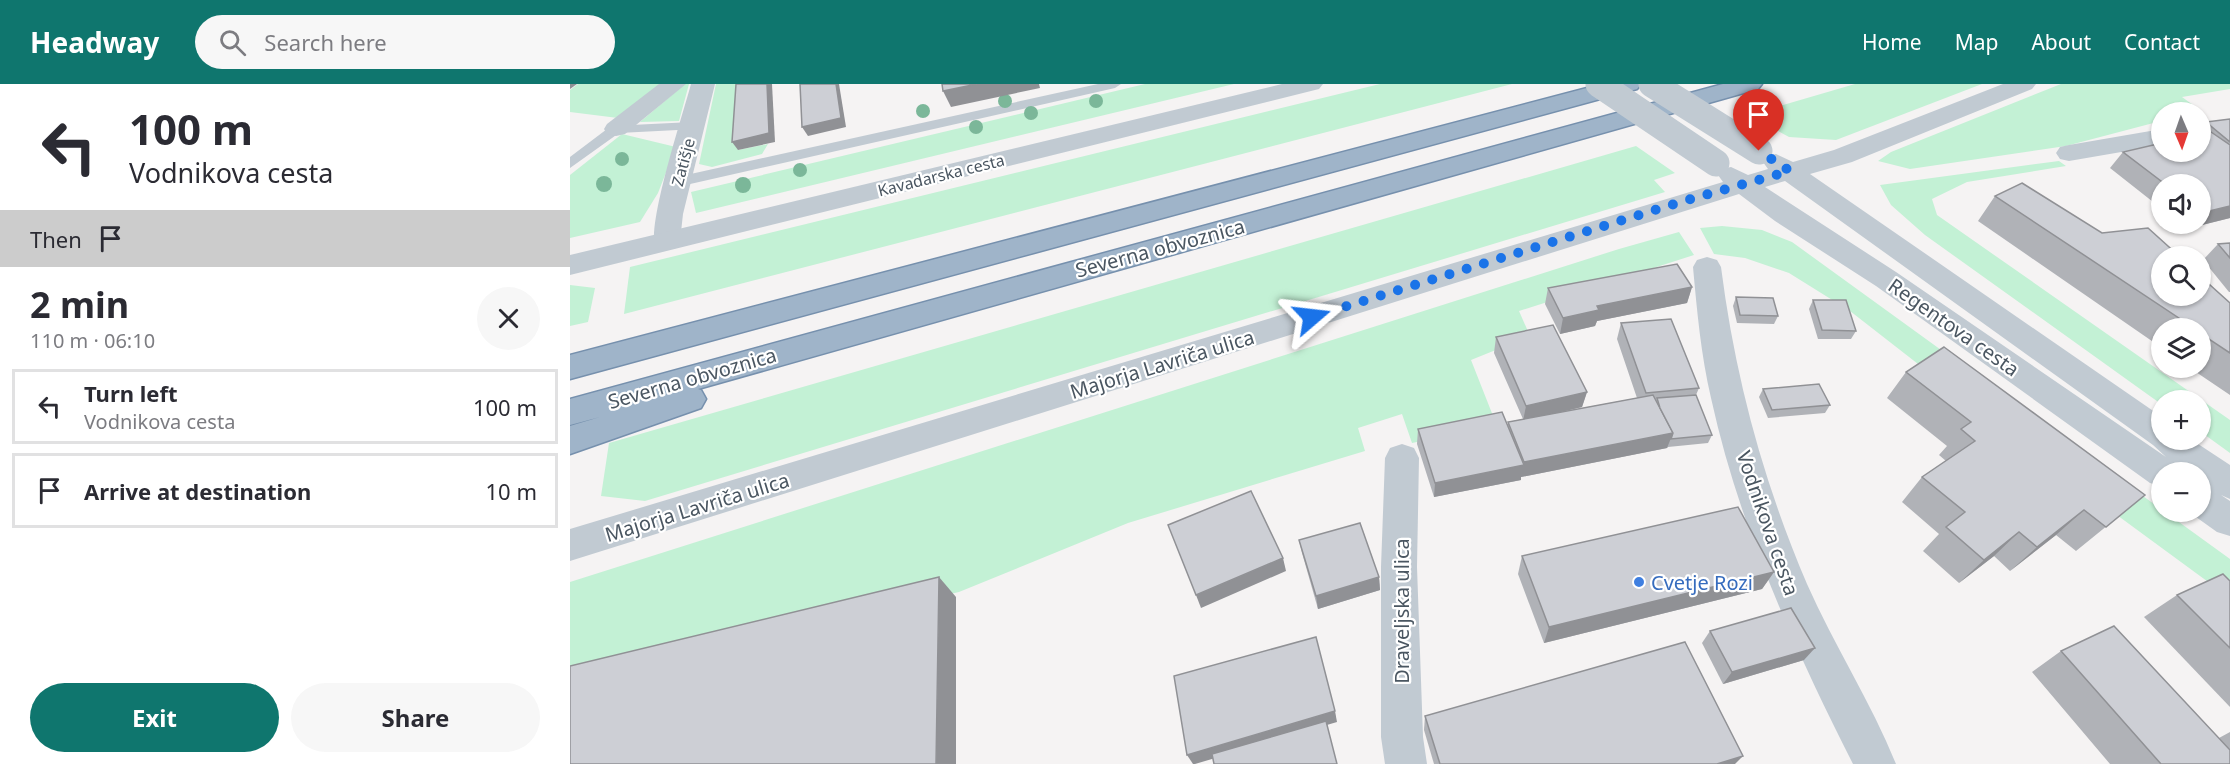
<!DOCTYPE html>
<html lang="en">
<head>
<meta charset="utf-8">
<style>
	body { margin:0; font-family:"Noto Sans",sans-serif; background:#f7f7f7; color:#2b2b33; height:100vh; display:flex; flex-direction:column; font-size:22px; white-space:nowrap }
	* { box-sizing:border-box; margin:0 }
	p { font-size:20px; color:#7c7c81 }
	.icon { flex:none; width:33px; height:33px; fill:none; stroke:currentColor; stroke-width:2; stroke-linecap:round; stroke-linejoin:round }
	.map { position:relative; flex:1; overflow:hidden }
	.panel { display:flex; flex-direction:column; background:#fff; width:570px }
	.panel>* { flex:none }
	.top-card { background:#fff; color:#2b2b33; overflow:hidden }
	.needle { width:39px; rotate:178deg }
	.buttons { position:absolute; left:1581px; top:18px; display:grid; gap:12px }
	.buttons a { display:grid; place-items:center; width:60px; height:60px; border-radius:50%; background:#fff; box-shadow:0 2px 4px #0004; font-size:30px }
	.pin { position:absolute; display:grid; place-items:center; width:51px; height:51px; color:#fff; margin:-62px -26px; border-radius:50% 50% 50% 0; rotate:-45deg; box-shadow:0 0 6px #0007 }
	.pin .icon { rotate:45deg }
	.me { position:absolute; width:66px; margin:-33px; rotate:73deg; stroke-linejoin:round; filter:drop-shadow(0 0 4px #0008) }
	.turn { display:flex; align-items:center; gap:21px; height:126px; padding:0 30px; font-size:27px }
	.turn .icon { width:78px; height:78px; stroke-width:2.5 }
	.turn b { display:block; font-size:42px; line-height:51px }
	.then { display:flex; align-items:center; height:57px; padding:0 30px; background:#0003; gap:12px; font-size:22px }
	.round { display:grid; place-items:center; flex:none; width:63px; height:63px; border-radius:32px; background:#f7f7f7 }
	.head { display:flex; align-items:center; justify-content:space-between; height:102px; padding:0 30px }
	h1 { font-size:36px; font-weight:700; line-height:45px }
	.action { display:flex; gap:12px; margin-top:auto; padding:12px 30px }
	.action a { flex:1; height:69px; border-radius:36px; background:#0f766e; color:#fff; font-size:24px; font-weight:700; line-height:69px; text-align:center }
	.action a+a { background:#f7f7f7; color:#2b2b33 }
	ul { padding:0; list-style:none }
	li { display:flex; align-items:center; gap:18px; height:75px; margin:0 12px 9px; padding:0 18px; border:3px solid #e1e1e2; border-radius:0px }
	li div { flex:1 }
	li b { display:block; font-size:22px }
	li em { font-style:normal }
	header { display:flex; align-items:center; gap:36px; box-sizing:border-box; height:84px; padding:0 30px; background:#0f766e; color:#fff }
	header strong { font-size:28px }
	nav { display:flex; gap:33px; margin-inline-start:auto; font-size:21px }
	.search { width:420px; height:54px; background:#f7f7f7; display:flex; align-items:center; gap:15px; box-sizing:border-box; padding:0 21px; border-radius:33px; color:#7c7c81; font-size:22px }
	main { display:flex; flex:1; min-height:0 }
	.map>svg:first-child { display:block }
	.green { fill:#c3f1d5 }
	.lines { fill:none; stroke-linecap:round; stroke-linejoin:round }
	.trunk-casing { stroke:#7690ad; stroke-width:3 }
	.service { fill:#c1cad2; fill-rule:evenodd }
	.minor { fill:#c1cad2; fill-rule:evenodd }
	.tertiary { fill:#c1cad2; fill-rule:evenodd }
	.trunk { fill:#9fb4c9; fill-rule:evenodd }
	.tertiary-bridge { stroke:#c1cad2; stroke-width:27 }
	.tree { fill:#7bb799 }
	.wall { fill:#b0b2b7 }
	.shaded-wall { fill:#909195 }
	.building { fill:#cdcfd5; stroke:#909195; stroke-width:1.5 }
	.route { stroke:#1a73e8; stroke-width:10; stroke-dasharray:0 18 }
	.shop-dot { fill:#3f7fe0; stroke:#fff; stroke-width:2 }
	.labels { text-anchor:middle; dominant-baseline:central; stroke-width:4.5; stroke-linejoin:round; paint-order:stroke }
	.far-street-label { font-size:16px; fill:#4a5661; stroke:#fff }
	.street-label { font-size:20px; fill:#4a5661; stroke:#fff }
	.shop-label { font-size:20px; fill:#366cbe; stroke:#fff; text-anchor:start }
</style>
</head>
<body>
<header>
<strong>Headway</strong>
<div class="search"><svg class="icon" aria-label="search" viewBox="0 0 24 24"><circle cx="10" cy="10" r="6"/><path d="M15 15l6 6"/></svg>Search here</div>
<nav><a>Home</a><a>Map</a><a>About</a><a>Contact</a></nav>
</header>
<main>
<section class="panel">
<div class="top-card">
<div class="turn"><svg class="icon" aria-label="left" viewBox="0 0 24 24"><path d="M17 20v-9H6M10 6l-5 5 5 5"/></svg><div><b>100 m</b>Vodnikova cesta</div></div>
<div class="then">Then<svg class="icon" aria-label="arrive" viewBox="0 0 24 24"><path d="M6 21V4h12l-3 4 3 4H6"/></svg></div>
</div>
<div class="head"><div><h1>2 min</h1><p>110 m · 06:10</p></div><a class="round"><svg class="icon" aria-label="close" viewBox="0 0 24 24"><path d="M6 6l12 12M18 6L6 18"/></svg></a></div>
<ul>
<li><svg class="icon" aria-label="left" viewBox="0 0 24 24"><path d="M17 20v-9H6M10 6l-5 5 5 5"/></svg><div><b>Turn left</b><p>Vodnikova cesta</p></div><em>100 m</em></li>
<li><svg class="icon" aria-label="arrive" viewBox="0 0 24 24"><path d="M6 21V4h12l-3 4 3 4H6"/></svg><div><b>Arrive at destination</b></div><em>10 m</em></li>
</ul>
<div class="action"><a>Exit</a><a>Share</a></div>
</section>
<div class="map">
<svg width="1660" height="680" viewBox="0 0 1660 680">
	<rect width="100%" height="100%" fill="#f5f3f3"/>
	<g class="green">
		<polygon points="8,0 90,0 48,34 0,28 0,6"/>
		<polygon points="115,0 119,0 109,37 70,38"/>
		<polygon points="146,0 199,0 168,66 198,60 192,70 142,83 129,80"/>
		<polygon points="575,0 664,0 126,129 121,108"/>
		<polygon points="810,0 942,0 54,230 60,183"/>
		<polygon points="1285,0 1412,0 1266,56 1219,53 1179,31"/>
		<polygon points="1491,0 1660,0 1660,5 1612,13 1630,26 1592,28 1591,37 1496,62 1340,85 1308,77 1321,68"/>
		<polygon points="52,50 106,63 88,109 70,138 0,154 0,91"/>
		<polygon points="1066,62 1105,89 1084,96 1095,108 75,417 31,412 39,359"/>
		<polygon points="1489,77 1496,82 1397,98 1362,115 1367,131 1660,336 1660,369 1631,348 1630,316 1592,316 1591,320 1355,151 1321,121 1310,101"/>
		<polygon points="1152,142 1192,146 1222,158 1660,475 1660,514 1461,368 1280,227 1219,189 1175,174 1144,170 1130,144"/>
		<polygon points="1109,148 1124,171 949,227 960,252 901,276 927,342 842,359 832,330 788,344 795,367 558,439 389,508 0,597 0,498 1049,165"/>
		<polygon points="0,201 25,204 18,238 0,242"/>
	</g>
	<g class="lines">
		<defs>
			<g id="trunk">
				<polygon points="1032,0 1071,0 1067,5 0,295 0,271"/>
				<polygon points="1153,0 1192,0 1188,5 128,305 131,306 136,315 131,324 0,370 0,342 30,333 0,341 0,315"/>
			</g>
		</defs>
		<use href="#trunk" class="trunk-casing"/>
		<g class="service">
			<polygon points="528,0 551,0 545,4 107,103 100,98 107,93"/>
			<polygon points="122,38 129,42 127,45 49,49 0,84 0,73 41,42"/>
		</g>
		<g class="minor">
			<polygon points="89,0 116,0 55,50 46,52 37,50 34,45 37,40"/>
			<path d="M121,0H145L113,130L110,157L106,164L96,166L86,164C75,145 114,27 121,0Z"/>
			<polygon points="1592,45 1592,61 1499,77 1490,75 1486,69 1490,63 1499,61"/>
			<path d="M1137,173L1147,176L1151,183C1165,293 1193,397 1237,500C1264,561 1301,618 1326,680H1283C1224,563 1169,442 1141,314C1131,271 1127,227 1123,183L1127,176Z"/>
			<polygon points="832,360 844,364 849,374 847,483 853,653 857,680 815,680 811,653 811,483 815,374 820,364"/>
		</g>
		<g class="tertiary">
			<polygon points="712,0 753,0 749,5 0,191 0,171"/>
			<path d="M1433,0H1466L1462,5L1282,78L1240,90L1592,333V356H1622L1660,381V415L1651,411L1660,417V452L1647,448L1619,428H1630V401L1640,404L1630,398V388H1617L1604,379L1609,388H1592V403L1580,399L1306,202L1205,137L1169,110L0,477V445L1153,98L1148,91L1152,85L1161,83L1178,91L1198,85L1193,78L1197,72L1206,70L1223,78L1264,66ZM1215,97L1583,361L1596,373L1326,188L1195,103Z"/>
		</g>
		<use href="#trunk" class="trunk"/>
		<g class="tertiary-bridge">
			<polyline points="1029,0 1146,79"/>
			<polyline points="1082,0 1189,67"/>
		</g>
	</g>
	<g class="tree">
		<circle cx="435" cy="17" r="7"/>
		<circle cx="526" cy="17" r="7"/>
		<circle cx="353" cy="27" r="7"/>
		<circle cx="461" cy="29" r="7"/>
		<circle cx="406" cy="43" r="7"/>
		<circle cx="52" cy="75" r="7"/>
		<circle cx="230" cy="86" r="7"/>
		<circle cx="34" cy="100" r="8"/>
		<circle cx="173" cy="101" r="8"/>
	</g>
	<g class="wall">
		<polygon points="1660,35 1660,134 1616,145 1610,140 1630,140 1630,100 1592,100 1592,125 1540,84 1553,68 1630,68 1630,45 1636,38"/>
		<polygon points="1425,112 1532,149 1660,219 1660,311 1620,284 1630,284 1630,244 1592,244 1592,264 1408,137"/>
		<polygon points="1660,159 1660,208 1659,208 1633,176 1648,160"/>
		<polygon points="1122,203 1117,219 1027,237 1025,242 990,250 975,220 978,204"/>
		<polygon points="1166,213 1208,232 1204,240 1167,239 1163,222"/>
		<polygon points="1243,216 1286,247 1281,255 1248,255 1239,225"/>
		<polygon points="1051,239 1129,304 1126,311 1142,351 1138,359 1098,363 1097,364 951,393 951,396 864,413 847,360 848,345 938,342 938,338 953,335 924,269 926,253 1017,308 1012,323 996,327 1067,314 1047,255"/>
		<polygon points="1336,288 1575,411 1506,467 1486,451 1440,487 1424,472 1389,499 1353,467 1369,450 1332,418 1352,393 1376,377 1369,371 1377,362 1317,314"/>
		<polygon points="1193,305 1260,321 1255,329 1198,334 1189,313"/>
		<polygon points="729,456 809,493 810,506 748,525 732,469"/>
		<polygon points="952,472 1204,488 1192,505 974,559 948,490"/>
		<polygon points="1660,497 1660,623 1574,533 1607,511"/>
		<polygon points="1140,547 1234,576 1153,600 1132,559"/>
		<polygon points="1491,567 1649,654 1660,648 1660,680 1540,680 1462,588"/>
		<polygon points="855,632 1165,680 864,680 854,646"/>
	</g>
	<g class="shaded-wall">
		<polygon points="0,0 7,0 0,5"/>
		<polygon points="197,0 202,0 205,58 168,66 162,58"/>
		<polygon points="266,0 269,0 276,43 238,52 232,43"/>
		<polygon points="407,0 469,0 470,4 381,23 373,7"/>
		<polygon points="1660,122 1660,134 1616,145 1621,140 1630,140 1631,129"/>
		<polygon points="1122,203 1117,219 1027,237 1025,242 990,250 993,234 1027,222"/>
		<polygon points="1017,308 1012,323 953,337 956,322"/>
		<polygon points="1103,349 1097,364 951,393 951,396 864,413 865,399 953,381 954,378"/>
		<polygon points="1514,426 1486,451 1440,487 1467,463"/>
		<polygon points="1449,448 1424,472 1389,499 1414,476"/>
		<polygon points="713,474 716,487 631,524 626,511"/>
		<polygon points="1204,488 1192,505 974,559 979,543"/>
		<polygon points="369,493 386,513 386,680 366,680"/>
		<polygon points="809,493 810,506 748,525 746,512"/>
		<polygon points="1245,564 1234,576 1153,600 1162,588"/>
		<polygon points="765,627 767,638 625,680 623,680 617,671"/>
		<polygon points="1173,672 1165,680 1147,680"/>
	</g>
	<g class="building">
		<polygon points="166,0 197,0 199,49 162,58"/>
		<polygon points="230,0 266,0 271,34 232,43"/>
		<polygon points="372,0 407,0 373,7"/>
		<polygon points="1660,35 1660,58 1636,38"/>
		<polygon points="1641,48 1660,61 1660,122 1631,129 1630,100 1595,100 1553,68 1592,59 1592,68 1630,68 1630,50"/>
		<polygon points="1452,99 1532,149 1578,144 1609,172 1592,172 1592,212 1630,212 1630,192 1660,219 1660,269 1630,249 1630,244 1624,244 1425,112"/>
		<polygon points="1660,159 1660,174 1648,160"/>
		<polygon points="1107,180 1122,203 1027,222 1029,226 993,234 978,204"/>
		<polygon points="1166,213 1203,214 1208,232 1170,231"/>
		<polygon points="1243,216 1276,216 1286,247 1252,246"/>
		<polygon points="1101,235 1129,304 1076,309 1051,239"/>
		<polygon points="983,241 1017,308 956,322 926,253"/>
		<polygon points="1374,263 1575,411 1536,443 1514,426 1467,463 1449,448 1414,476 1376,443 1395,428 1352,393 1405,357 1391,345 1401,338 1336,288"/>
		<polygon points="1249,300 1260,321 1202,326 1193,305"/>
		<polygon points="1083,311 1103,349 954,378 938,338"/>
		<polygon points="1126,311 1142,351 1101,355 1103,349 1090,324 1087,314"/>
		<polygon points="932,328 954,381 865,399 848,345"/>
		<polygon points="681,407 713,474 626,511 598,441"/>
		<polygon points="1168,423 1204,488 979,543 952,472"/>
		<polygon points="790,439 809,493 746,512 729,456"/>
		<polygon points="1653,490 1660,497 1660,564 1607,511"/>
		<polygon points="369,493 366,680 0,680 0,582"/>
		<polygon points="1221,524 1245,564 1162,588 1140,547"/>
		<polygon points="1544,542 1660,666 1660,680 1591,680 1491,567"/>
		<polygon points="746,553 765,627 617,671 604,592"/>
		<polygon points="1115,558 1173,672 1147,680 870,680 855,632"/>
		<polygon points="756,637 767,680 644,680 642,670"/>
	</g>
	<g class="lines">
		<polyline class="route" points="742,233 1114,117 1220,87 1189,67"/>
	</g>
	<circle class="shop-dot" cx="1069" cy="498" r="6"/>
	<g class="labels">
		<g class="far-street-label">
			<text transform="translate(113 78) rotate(-75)">Zatišje</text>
			<text transform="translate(371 91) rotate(-14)">Kavadarska cesta</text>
		</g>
		<g class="street-label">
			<text transform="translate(590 164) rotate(-15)">Severna obvoznica</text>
			<text transform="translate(1384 243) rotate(35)">Regentova cesta</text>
			<text transform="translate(592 280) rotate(-17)">Majorja Lavriča ulica</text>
			<text transform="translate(122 294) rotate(-16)">Severna obvoznica</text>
			<text transform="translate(127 423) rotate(-17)">Majorja Lavriča ulica</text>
			<text transform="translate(1198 439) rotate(71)">Vodnikova cesta</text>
			<text transform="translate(831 527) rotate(-90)">Draveljska ulica</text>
		</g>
		<g class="shop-label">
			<text x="1081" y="498">Cvetje Rozi</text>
		</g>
	</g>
</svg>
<div class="buttons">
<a><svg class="needle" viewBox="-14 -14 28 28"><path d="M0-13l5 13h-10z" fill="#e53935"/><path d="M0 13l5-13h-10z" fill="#7c7c81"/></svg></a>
<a><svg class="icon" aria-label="sound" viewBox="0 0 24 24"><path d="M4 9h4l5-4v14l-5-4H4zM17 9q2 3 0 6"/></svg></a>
<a><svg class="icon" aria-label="search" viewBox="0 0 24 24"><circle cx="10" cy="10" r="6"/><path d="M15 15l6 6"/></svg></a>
<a><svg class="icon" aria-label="layers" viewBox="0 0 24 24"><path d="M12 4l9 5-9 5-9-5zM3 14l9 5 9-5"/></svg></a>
<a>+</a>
<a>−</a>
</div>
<div class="pin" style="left:1189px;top:67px;background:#d93025"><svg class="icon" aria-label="arrive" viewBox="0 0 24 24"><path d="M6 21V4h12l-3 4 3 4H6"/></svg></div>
<svg class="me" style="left:742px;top:233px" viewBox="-20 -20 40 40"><path d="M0-17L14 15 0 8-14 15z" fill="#1a73e8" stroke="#fff" stroke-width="4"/></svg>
</div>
</main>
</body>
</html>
